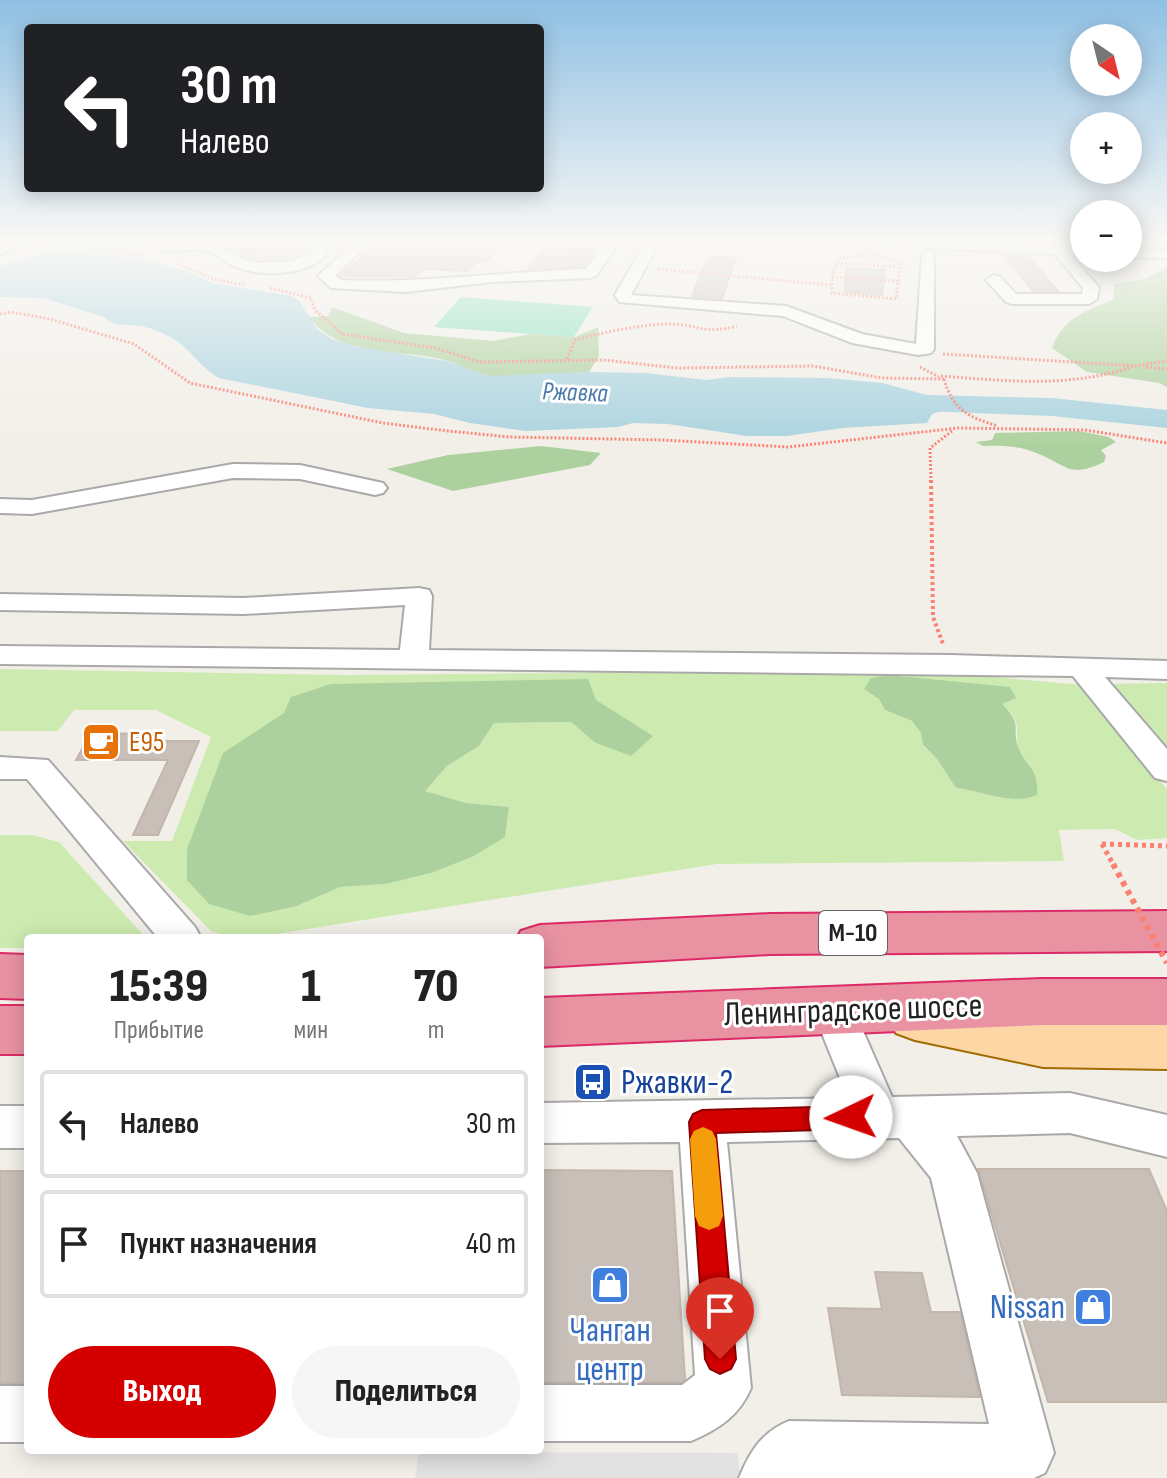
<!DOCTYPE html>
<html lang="ru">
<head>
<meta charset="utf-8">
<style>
	body { margin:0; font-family:"Sofia Sans Condensed",sans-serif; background:#f6f6f6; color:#222; height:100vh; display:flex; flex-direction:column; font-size:30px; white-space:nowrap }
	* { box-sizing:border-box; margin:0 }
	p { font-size:26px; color:#767676 }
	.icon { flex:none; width:44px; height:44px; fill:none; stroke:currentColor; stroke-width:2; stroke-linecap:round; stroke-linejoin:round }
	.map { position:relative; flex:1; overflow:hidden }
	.sheet { position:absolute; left:24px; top:934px; width:520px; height:520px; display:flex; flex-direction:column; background:#fff; border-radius:8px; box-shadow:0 4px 20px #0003 }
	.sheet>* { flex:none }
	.guide { position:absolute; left:24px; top:24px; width:520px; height:168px; border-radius:8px; box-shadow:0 4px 20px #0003; background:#202124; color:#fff; overflow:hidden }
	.needle { width:52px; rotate:145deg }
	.fabs { position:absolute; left:1070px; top:24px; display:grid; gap:16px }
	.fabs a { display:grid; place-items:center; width:72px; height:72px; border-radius:50%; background:#fff; box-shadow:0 4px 20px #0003; font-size:40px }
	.pin { position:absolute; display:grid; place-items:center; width:68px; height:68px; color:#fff; margin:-82px -34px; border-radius:50% 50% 50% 0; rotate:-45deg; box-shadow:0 0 8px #0007 }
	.pin .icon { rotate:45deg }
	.me { position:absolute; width:88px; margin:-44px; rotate:267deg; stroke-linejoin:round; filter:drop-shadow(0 0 6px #0008) }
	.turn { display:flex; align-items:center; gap:28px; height:168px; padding:0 24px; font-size:36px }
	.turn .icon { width:104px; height:104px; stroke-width:2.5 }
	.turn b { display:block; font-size:56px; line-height:68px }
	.eta { display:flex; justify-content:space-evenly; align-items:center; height:136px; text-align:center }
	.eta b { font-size:48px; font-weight:800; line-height:56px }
	.action { display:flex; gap:16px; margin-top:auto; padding:16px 24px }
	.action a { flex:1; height:92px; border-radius:48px; background:#d40000; color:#fff; font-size:32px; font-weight:800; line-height:92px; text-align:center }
	.action a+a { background:#f6f6f6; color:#222 }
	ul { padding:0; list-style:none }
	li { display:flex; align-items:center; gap:24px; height:108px; margin:0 16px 12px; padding:0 8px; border:4px solid #e0e0e0; border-radius:8px }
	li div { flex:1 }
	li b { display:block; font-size:30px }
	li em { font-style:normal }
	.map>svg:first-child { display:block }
	.grass { fill:#cdebb0; fill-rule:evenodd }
	.forest { fill:#add19e }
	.pitch { fill:#88e0be }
	.parking { fill:#e2e2e2 }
	.water { fill:#aad3df }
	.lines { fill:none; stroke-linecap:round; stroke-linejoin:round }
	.river { fill:#aad3df; fill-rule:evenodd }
	.building { fill:#c7bfb8; stroke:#c4b6ab; stroke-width:2 }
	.minor-casing { stroke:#a9a9a9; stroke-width:4 }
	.major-casing { stroke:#a06b00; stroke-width:4 }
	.highway-casing { stroke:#dc2a67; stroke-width:4 }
	.path-far2 { stroke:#fa8072; stroke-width:3; stroke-dasharray:2 2; stroke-linecap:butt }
	.path-far1 { stroke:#fa8072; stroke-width:4; stroke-dasharray:3 3; stroke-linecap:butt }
	.path { stroke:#fa8072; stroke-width:5; stroke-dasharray:4 4; stroke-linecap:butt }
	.minor { fill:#fff; fill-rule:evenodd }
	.major { fill:#fcd6a4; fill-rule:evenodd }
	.highway { fill:#e892a2; fill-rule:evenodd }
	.path-bridge-far1 { stroke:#fa8072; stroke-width:5; stroke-dasharray:4 4; stroke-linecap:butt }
	.path-bridge { stroke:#fa8072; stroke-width:6; stroke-dasharray:5 5; stroke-linecap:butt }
	.route { fill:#d40000; stroke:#8a0000; stroke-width:2 }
	.slow { fill:#f59e0b }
	.labels { text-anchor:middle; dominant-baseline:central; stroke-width:6; stroke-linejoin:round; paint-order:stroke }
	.far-water-label { font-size:26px; font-style:italic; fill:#4a7aab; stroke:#fff }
	.shield { fill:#fff; stroke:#646464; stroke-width:2 }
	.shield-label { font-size:26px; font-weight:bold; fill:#222 }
	.food-label { font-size:28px; fill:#c56008; stroke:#fff; text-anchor:start }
	.near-street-label { font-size:34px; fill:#222; stroke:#fff }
	.near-transit-label { font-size:34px; fill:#164399; stroke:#fff; text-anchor:start }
	.near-shop-label { font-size:34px; fill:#366cbe; stroke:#fff; text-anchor:end }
</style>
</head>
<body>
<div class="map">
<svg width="1167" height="1478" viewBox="0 0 1167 1478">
	<rect width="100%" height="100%" fill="#f2efe9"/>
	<g class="grass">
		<path d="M0,669L346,675L917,670L1082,685L1167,789V838L1137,840L1115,829L1059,830L1064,861L717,864L251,938H231L211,931L123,841H172L211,737L156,710H74L58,731H0ZM889,675C917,676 995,691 1012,714C1021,726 1014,737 1019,750C1028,769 1039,770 1037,794C1010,806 984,791 956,788L937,759L923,746L921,733L912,721L885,710L879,699L865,689ZM596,700L594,742L571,722L494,723L479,746L447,766L424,791L466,803L509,807L472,857L431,873L386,884L340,887L297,906L257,733L284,713Z"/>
		<polygon points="1167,683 1167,758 1105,684"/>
		<polygon points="0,835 32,835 59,842 146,938 28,938 28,948 0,948"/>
	</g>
	<g class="forest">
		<polygon points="59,241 138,241 138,243 134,246 117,247 115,254 54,247"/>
		<path d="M1167,267V387L1159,383L1087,372L1052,348C1063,318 1085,311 1113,300L1115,284L1144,279Z"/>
		<path d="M332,307L404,333L493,341L531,334L574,337L598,327L599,356L589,372C560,373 516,380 489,376C475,374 461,365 448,361C403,348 339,359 309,317L328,316Z"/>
		<path d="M1079,431L1109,437L1116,442L1101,450L1106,456L1104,462C1070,478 1069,467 1039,454C1020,446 1003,445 983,446L976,442L992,440L995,433Z"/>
		<polygon points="541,446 601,453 590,465 453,491 387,469 448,455"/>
		<path d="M889,675L1010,687L1016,698L1002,704C1025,726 1010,728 1019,749C1027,769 1039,767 1037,795C1010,806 984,791 956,788L937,759L923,745L921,733L912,721L885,710L879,699L864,689L871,678Z"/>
		<polygon points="588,679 596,700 653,736 631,756 594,742 571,722 494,723 479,746 447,766 425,791 466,803 509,807 505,837 472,857 431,873 386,884 340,887 297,906 250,916 209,904 187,880 187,849 223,753 284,713 291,697 331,684"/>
	</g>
	<polygon class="pitch" points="461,297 593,307 574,337 434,327"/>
	<polygon class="parking" points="419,1452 738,1453 740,1478 415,1478"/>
	<path class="water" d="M61,249L150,261L184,270L212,283L292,296L299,301L317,329L332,339L357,347L447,361L489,376L589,372L646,373L706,380L730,377L827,378L883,383L948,401L949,409L932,414L927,423L843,428L787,436H747L668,424L633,423L618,427L526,431L470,423L434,414L368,408L219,378C199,367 190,347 170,337C162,333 149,327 140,326C126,324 115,328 104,317L43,298L0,297V266Z"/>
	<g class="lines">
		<polygon class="river" points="887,394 1052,398 1167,410 1167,428 1052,416 877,409 873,403 877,397"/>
	</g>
	<g class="building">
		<polygon points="214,241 284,241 294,247 295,256 258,260 245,257"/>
		<polygon points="380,241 504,241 486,262 476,262 468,271 423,269 416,276 340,276"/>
		<polygon points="559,245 594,251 584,266 528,269 543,249 556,250"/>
		<polygon points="1004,255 1028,256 1058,291 1033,291"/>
		<polygon points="708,256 736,258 722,298 692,296"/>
		<polygon points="846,268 885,270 882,295 845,292"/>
		<polygon points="91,733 145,734 141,741 199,741 158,835 133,835 168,760 76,760"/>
		<polygon points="978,1169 1149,1169 1167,1211 1167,1402 1048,1402"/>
		<polygon points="540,1170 672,1171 685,1379 681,1382 540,1382"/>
		<rect x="0" y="1171" width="28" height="212"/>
		<polygon points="875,1272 922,1273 931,1312 960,1312 980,1397 842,1395 828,1308 882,1309"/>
	</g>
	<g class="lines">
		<defs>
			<g id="minor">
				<polygon points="15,241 37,241 0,254 0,245"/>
				<path d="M148,241L211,243L244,260L258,263L291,261L311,253L310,249L287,241L321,243L326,255C306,276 262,277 236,267C226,263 218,254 208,251C186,245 166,261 148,241Z"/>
				<path d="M343,241H357L362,250L335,276L341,280C423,283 504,272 586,269L600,249L572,245L565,241H606L616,247L596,276L591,278L491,282L406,292L331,288L318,276L347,249Z"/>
				<polygon points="646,241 660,241 631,295 786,306 862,334 916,344 922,255 929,251 934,252 934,349 931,353 918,355 852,343 783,316 619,302 615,295"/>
				<polygon points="863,241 961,241 1084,247 1084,255 1070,255 1099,287 1097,299 1089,304 1012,304 1006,302 986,280 994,275 1000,277 1016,294 1082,294 1083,288 1055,254 870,245"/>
				<polygon points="1128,249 1167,250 1167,258 1128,257"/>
				<polygon points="233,464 300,465 383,483 387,488 383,493 375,495 300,479 233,478 32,514 0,513 0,499 32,500"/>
				<polygon points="419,588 429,590 432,596 429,650 950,655 1167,661 1167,679 1105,677 1167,749 1167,781 1155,778 1073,676 0,664 0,646 400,650 405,605 244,614 0,610 0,594 244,598"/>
				<polygon points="0,757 48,760 195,927 201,938 158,938 27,779 0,779"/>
				<path d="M834,994L849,999L892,1097L1070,1093L1167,1115V1157L1070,1133L957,1136L977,1173L1054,1453L1045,1473L1034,1478H739C750,1451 762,1432 789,1421L989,1424L931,1178L899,1138L727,1142L751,1388C739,1416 719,1429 691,1441H540V1385H682L695,1375L680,1142L540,1143V1103L848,1098L813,1011L819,999Z"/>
				<rect x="0" y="1106" width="28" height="42"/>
				<rect x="0" y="1386" width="28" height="56"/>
			</g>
			<polygon id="major" points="915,996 1043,1021 1167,1023 1167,1069 1043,1067 915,1040 896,1033 889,1018 896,1003"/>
			<g id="highway">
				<polygon points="1167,911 1167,951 770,954 540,967 540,938 517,938 521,931 540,925 770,914"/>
				<polygon points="0,954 28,955 28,999 0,998"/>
				<polygon points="1041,979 1167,979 1167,1025 1041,1025 540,1046 540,998"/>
				<rect x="0" y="1006" width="28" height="48"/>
			</g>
		</defs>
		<use href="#minor" class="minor-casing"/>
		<use href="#major" class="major-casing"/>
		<use href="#highway" class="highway-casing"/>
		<g class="path-far2">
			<polyline points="736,241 855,247"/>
			<polyline points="48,245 73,244 145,256"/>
			<polygon points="871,253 901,263 896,299 832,293 832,277 838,259"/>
			<polyline points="1093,258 1119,259"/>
			<polyline points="837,263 900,267"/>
			<polyline points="178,264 213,279 244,285"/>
			<polyline points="658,269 832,285"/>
			<polyline points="832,277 898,281"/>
			<polyline points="270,288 311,298 315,310 342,334 435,348 479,362 604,360 677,368 813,366 882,378 944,379"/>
			<polyline points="0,314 11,312 50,319 134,344 190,383 383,423 448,431 510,437 663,440 788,447 958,428 1085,430 1167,443"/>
			<polyline points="943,354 1135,366 1167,361"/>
			<path d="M567,359L575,340C599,333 643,324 668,324C698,324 703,335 737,326"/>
			<polyline points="920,367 939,377"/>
			<polyline points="1146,367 1167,369"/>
			<path d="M941,376C1006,381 1069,388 1132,367"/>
			<path d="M944,379C953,410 968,417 998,426"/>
			<polyline points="931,482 930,448 952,431"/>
		</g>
		<polyline class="path-far1" points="931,480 933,617 943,644"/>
		<polyline class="path" points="1102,844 1167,846"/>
		<use href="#minor" class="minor"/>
		<use href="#major" class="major"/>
		<use href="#highway" class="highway"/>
		<polyline class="path-bridge-far1" points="1102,844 1114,866"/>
		<polyline class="path-bridge" points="1113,864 1167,963"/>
	</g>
	<linearGradient id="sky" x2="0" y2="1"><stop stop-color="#8fc0e4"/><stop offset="0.54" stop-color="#f9f8f5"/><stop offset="1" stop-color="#f9f8f5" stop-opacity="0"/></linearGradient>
	<rect width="1167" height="448" fill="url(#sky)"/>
	<polygon class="route" points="851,1106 860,1109 864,1117 860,1125 851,1129 716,1133 736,1359 731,1369 720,1374 710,1369 705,1359 689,1122 693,1114 702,1110"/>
	<polygon class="slow" points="703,1127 712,1131 716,1139 723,1216 719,1226 709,1230 699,1226 695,1216 690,1139 694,1131"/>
	<defs>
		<symbol id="cafe-square" viewBox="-11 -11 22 22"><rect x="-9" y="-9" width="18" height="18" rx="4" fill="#e8710a" stroke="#fff"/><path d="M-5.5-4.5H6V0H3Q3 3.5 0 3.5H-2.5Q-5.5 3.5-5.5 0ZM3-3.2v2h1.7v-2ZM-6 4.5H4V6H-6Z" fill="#fff"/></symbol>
		<symbol id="bus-square" viewBox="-11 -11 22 22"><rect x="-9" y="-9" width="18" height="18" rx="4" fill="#1a4fb4" stroke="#fff"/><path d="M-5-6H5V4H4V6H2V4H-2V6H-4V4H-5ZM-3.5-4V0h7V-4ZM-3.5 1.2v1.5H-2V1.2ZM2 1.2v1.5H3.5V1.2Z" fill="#fff"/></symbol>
		<symbol id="shop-square" viewBox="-11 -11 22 22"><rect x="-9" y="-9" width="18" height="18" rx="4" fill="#3f7fe0" stroke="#fff"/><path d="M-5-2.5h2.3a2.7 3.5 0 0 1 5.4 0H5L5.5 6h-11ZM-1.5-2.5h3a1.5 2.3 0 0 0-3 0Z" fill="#fff"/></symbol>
	</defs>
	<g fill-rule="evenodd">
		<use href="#cafe-square" x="79" y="720" width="44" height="44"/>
		<use href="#bus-square" x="571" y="1060" width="44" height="44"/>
		<use href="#shop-square" x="588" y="1263" width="44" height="44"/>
		<use href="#shop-square" x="1071" y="1285" width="44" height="44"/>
	</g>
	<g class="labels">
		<g class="far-water-label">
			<text transform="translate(575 393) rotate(2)">Ржавка</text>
		</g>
		<rect class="shield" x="819" y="911" width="68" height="44" rx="6"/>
		<g class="shield-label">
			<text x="853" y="933">М-10</text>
		</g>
		<g class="food-label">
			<text x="129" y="742">E95</text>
		</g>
		<g class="near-street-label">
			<text transform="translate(853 1010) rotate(-2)">Ленинградское шоссе</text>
		</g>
		<g class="near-transit-label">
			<text x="621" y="1082">Ржавки-2</text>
		</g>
		<g class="near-shop-label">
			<text x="1065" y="1307">Nissan</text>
			<text x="610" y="1330" text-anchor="middle">Чанган<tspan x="610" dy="39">центр</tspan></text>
		</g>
	</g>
</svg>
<div class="fabs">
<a><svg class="needle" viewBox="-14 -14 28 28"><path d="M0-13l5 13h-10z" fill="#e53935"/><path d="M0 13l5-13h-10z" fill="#767676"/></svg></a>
<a>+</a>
<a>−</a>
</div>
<div class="pin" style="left:720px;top:1359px;background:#d93025"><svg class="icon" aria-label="arrive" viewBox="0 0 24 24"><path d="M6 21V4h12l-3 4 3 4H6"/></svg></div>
<svg class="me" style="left:851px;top:1117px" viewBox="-20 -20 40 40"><circle r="19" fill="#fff"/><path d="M0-13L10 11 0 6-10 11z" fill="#d40000"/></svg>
<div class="guide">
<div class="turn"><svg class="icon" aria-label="left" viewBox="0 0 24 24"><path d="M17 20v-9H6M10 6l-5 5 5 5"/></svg><div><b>30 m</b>Налево</div></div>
</div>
<section class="sheet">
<div class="eta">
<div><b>15:39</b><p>Прибытие</p></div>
<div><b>1</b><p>мин</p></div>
<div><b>70</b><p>m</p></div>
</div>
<ul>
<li><svg class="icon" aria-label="left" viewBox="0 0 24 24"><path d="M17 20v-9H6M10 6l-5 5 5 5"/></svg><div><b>Налево</b></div><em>30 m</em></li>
<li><svg class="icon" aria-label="arrive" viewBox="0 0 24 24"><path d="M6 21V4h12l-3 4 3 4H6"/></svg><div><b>Пункт назначения</b></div><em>40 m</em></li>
</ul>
<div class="action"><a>Выход</a><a>Поделиться</a></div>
</section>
</div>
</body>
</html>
